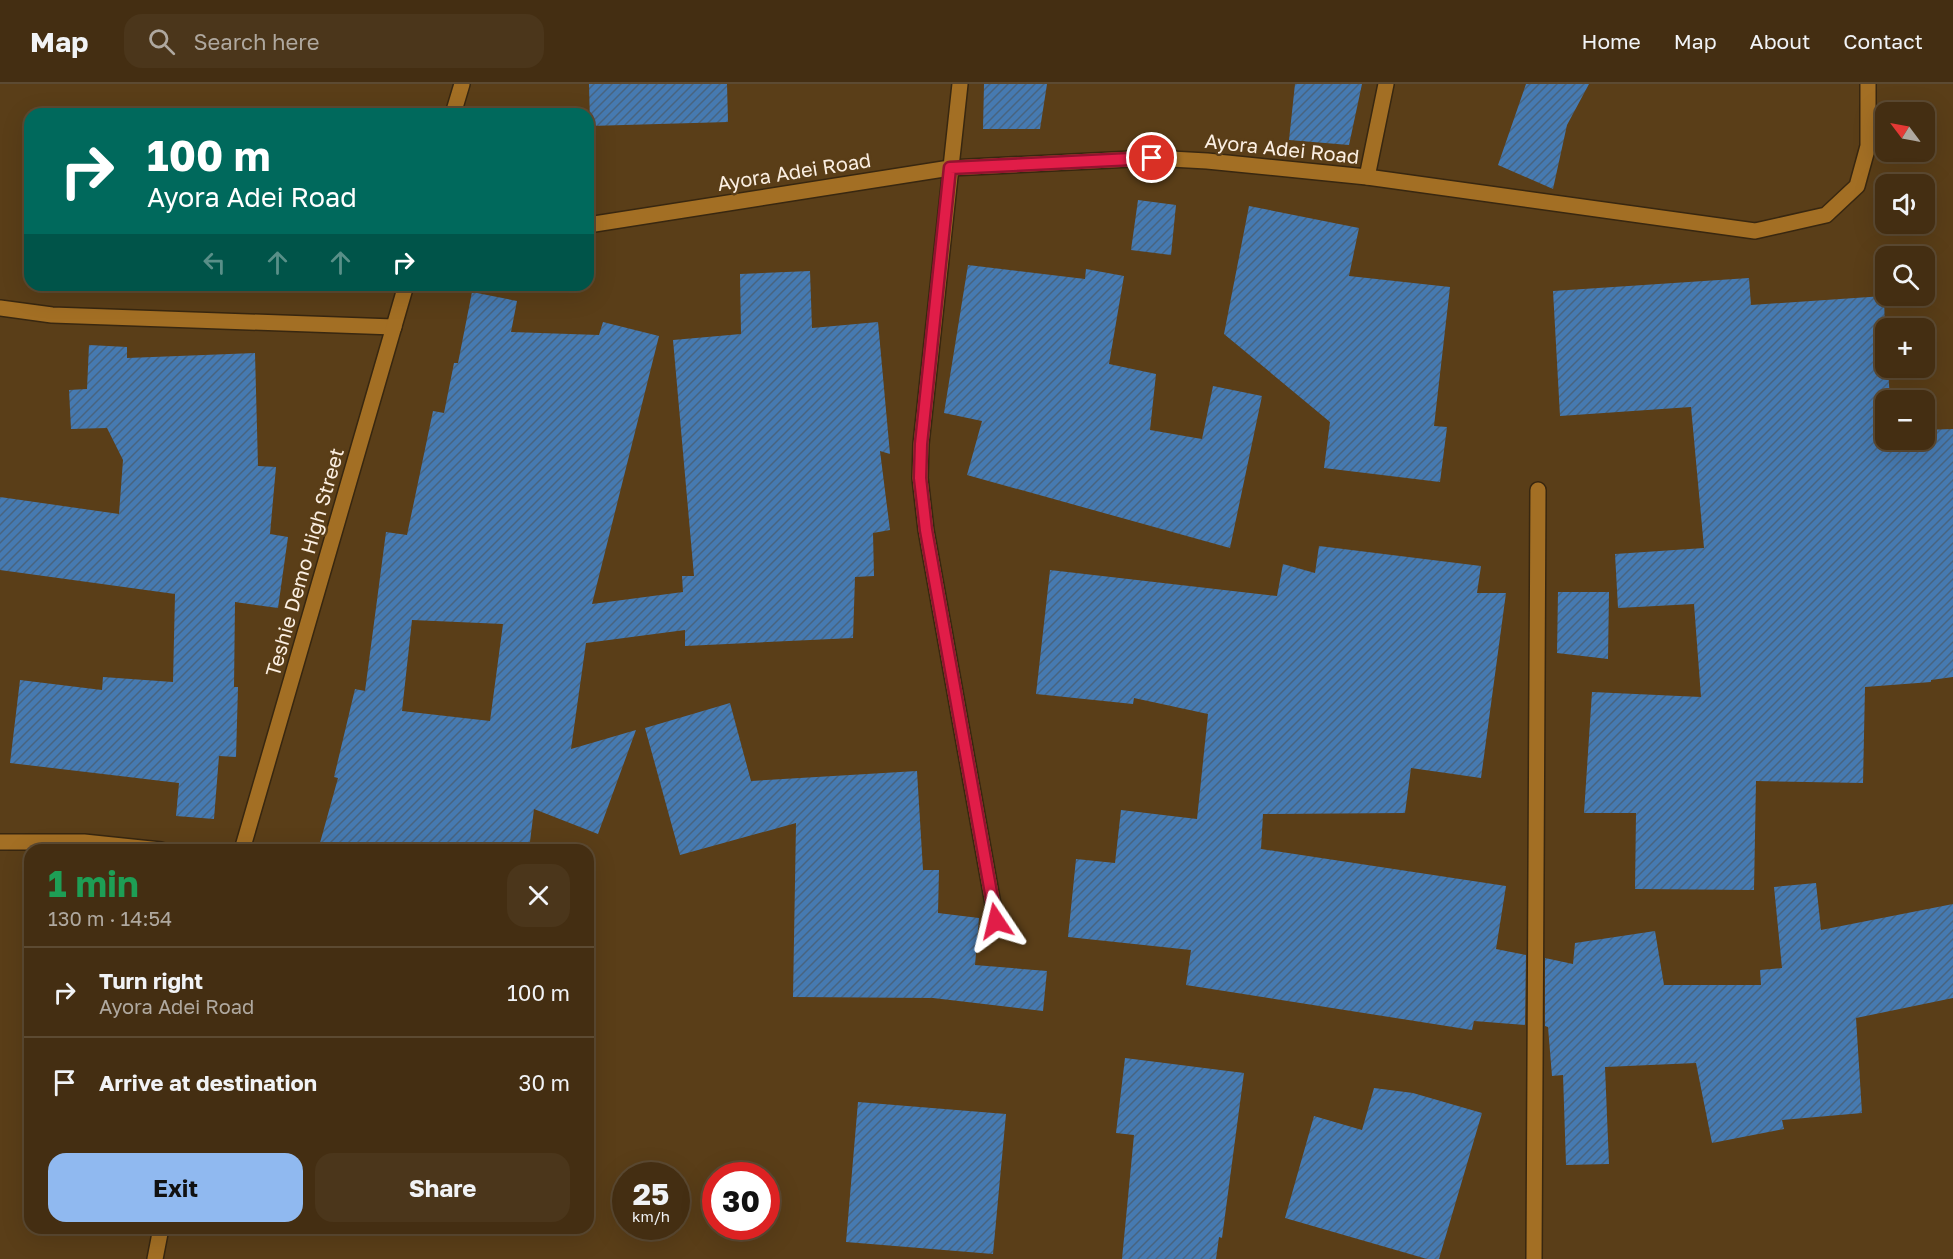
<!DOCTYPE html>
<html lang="en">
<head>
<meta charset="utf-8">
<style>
	body { margin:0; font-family:"Golos Text",sans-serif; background:#4b361b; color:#f1f3f6; height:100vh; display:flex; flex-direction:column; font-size:22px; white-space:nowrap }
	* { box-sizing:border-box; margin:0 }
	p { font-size:20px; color:#afa89f }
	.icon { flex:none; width:33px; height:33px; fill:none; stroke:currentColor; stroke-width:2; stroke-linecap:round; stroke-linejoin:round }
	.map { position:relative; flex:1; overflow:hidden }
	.details { position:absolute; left:24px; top:760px; width:570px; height:390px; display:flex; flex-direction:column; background:#442e12; border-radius:18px; box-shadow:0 6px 24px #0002,0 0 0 2px #5c4a32 }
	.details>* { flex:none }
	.hud { position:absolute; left:24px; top:24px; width:570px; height:183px; border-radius:18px; box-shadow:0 6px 24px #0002,0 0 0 2px #5c4a32; background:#00695c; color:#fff; overflow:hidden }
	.needle { width:39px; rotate:302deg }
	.controls { position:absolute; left:1875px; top:18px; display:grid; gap:12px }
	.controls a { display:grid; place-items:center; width:60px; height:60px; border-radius:12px; background:#442e12; box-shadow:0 6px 24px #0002,0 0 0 2px #5c4a32; font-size:30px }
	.speed { position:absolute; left:612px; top:1078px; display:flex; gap:12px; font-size:30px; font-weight:700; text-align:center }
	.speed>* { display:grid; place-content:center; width:78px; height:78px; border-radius:50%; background:#442e12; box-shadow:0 6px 24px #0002,0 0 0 2px #5c4a32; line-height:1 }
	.speed small { font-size:15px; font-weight:400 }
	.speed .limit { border:9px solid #d22; background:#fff; color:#111 }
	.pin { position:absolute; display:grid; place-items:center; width:51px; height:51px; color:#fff; margin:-26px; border:3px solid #fff; border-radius:50%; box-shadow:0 2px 6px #0007 }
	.me { position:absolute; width:66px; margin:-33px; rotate:350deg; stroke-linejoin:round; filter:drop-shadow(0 0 4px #0008) }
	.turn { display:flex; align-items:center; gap:21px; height:126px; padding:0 24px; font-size:27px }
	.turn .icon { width:78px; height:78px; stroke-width:2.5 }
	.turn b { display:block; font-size:42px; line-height:51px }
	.lanes { display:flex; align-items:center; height:57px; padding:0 24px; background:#0003; justify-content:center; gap:30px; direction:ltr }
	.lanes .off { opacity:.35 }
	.round { display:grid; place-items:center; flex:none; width:63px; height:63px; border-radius:18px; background:#4b361b }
	.summary { display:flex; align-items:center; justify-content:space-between; height:102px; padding:0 24px }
	h1 { font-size:36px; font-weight:700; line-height:45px; color:#1e9e55 }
	.button { display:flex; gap:12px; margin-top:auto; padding:12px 24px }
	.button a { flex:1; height:69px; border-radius:18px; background:#90b9f0; color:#111; font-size:24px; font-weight:700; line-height:69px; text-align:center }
	.button a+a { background:#4b361b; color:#f1f3f6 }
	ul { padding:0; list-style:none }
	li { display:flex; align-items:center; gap:18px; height:90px; padding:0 24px; border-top:2px solid #5c4a32 }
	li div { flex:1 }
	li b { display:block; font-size:22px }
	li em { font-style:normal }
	header { display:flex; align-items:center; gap:36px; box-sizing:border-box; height:84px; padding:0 30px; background:#442e12; border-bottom:2px solid #5c4a32 }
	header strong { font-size:28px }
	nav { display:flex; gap:33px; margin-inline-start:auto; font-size:21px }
	.search { width:420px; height:54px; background:#4b361b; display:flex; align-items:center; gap:15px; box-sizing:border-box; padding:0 21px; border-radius:18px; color:#afa89f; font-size:22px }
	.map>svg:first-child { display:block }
	.building { fill:url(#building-hatch); fill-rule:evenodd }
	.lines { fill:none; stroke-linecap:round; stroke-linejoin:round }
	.minor-casing { stroke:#382710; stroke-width:18 }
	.tertiary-casing { stroke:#382710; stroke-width:18 }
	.minor { stroke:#a36f24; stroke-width:15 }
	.tertiary { stroke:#a36f24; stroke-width:15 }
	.route-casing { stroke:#92132f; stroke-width:15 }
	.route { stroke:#e11d48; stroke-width:10 }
	.labels { text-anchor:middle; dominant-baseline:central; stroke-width:5; stroke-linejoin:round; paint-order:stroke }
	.street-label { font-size:20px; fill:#fbefe2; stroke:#5a3e18 }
</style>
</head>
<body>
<header>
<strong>Map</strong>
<div class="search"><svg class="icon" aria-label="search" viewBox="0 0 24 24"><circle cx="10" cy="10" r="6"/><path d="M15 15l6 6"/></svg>Search here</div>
<nav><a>Home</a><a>Map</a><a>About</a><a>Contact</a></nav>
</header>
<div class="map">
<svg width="1953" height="1175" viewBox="0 0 1953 1175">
	<defs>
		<pattern id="building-hatch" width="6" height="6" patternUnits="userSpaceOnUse" patternTransform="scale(1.5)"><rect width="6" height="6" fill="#467ab1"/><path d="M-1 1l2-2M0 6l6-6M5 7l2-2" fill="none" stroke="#486480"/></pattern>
	</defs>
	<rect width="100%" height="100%" fill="#5a3e18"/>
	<g class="building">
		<polygon points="589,0 727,0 728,38 590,42"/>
		<polygon points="984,0 1047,0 1040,45 983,45"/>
		<polygon points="1295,0 1362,0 1349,61 1289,56"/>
		<polygon points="1526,0 1589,0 1567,41 1553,105 1498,81"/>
		<polygon points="1138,116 1176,121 1171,171 1131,166"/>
		<polygon points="1249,122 1359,144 1349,192 1450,203 1434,342 1447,343 1440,398 1324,384 1330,338 1224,250"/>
		<polygon points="968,181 1085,195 1086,185 1124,192 1109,280 1156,290 1150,346 1202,355 1213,302 1262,312 1230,464 967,391 982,337 944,329"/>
		<path d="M810,187L812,244L878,238L890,370L880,367L890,446L873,449L874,492L855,493L853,554L685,562V546L586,559L571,665L636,646L598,750L534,725L529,766H318L338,694L334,693L355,605L365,607L386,448L407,451L433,327L444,329L454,279H458L472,208L517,217L511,248L599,251L603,238L659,252L592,520L683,508L682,492H694L673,256L741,250L740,190ZM412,536L503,540L490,637L402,627Z"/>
		<polygon points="1749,194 1751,221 1884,212 1886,284 1888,284 1890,316 1886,316 1886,356 1924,356 1924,346 1953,345 1953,593 1931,596 1931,598 1865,603 1863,699 1756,697 1754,806 1635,805 1636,729 1584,729 1592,608 1701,613 1694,520 1618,524 1615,470 1704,464 1691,323 1560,332 1553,207"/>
		<polygon points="89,261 127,263 127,274 255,269 258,382 276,383 270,450 288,453 278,524 235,518 234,603 238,603 236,673 219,672 214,735 176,732 179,699 10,679 20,596 102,606 103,593 173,598 175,510 0,486 0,413 119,430 123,376 107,344 71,345 69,306 87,305"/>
		<polygon points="1319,462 1481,482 1477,509 1506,509 1481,694 1411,684 1405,729 1263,730 1261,765 1506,802 1496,865 1526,871 1525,941 1474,937 1472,946 1186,901 1191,866 1068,853 1076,775 1115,779 1121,726 1197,735 1208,630 1134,614 1133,620 1036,610 1050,486 1277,512 1283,480 1315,489"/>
		<polygon points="1558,508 1609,508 1608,575 1557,569"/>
		<polygon points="730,619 751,697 917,687 923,786 939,786 938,829 979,834 975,881 1047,887 1043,927 933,914 793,913 796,739 680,771 645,644"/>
		<polygon points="1816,799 1821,846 1953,820 1953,914 1856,934 1862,1029 1782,1036 1784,1045 1712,1059 1696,979 1605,983 1609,1080 1566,1081 1563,991 1552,992 1548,943 1545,942 1545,874 1573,880 1575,859 1655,847 1664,901 1761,901 1760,886 1782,884 1774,803"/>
		<polygon points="1125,974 1244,989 1222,1154 1219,1153 1216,1175 1122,1175 1134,1051 1116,1049"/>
		<polygon points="1374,1004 1413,1009 1482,1029 1439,1175 1427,1175 1285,1134 1314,1032 1362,1046"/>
		<polygon points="858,1018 1006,1030 993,1170 846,1158"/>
	</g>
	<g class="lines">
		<defs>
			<g id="minor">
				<polyline points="960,0 921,360 920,394 926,446 996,837"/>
				<polyline points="1367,93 1386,0"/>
				<polyline points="588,141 950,84 1152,74 1207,77 1367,93 1755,147 1826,131 1857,102 1868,62 1868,0"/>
				<polyline points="0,224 52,231 394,243"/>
				<polyline points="0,758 84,758 161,766"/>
				<polyline points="1534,1175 1538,406"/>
			</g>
			<g id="tertiary">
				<polyline points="453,30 462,0"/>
				<polyline points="242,766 406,201"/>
				<polyline points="155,1175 161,1144"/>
			</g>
		</defs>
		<use href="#minor" class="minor-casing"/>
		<use href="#tertiary" class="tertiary-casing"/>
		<use href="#minor" class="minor"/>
		<use href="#tertiary" class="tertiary"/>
	</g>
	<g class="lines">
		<defs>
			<polyline id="route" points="996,837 926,446 920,394 921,360 950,84 1152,74"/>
		</defs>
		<use href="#route" class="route-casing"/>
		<use href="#route" class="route"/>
	</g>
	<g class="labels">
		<g class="street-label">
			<text transform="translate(1282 64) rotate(6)">Ayora Adei Road</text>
			<text transform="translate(794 87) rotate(-9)">Ayora Adei Road</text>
			<text transform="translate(304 478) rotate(-74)">Teshie Demo High Street</text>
		</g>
	</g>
</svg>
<div class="controls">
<a><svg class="needle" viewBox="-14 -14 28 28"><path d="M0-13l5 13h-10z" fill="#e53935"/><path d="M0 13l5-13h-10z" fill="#afa89f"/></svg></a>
<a><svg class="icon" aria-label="sound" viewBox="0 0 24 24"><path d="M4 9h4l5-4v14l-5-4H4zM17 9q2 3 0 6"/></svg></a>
<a><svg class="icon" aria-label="search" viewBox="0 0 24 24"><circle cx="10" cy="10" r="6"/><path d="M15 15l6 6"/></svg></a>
<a>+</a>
<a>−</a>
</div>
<div class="speed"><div>25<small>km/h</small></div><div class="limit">30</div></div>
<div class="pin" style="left:1152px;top:74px;background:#d93025"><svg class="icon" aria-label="arrive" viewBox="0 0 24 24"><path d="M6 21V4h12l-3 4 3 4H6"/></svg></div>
<svg class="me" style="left:996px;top:837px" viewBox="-20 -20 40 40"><path d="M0-17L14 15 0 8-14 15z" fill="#e11d48" stroke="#fff" stroke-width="4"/></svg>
<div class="hud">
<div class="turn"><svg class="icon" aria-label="right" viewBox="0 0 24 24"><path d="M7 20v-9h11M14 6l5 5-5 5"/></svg><div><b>100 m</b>Ayora Adei Road</div></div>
<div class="lanes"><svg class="icon off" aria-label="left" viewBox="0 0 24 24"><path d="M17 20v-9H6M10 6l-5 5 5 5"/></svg><svg class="icon off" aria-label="ahead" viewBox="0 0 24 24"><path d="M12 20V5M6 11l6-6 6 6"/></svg><svg class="icon off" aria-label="ahead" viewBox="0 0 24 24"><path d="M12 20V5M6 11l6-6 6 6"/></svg><svg class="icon" aria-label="right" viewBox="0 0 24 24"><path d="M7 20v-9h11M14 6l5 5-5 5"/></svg></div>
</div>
<section class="details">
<div class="summary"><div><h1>1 min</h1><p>130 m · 14:54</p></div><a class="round"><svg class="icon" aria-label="close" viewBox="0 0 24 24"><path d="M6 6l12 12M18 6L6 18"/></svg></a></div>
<ul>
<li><svg class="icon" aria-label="right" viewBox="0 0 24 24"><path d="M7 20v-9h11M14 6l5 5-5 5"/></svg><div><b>Turn right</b><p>Ayora Adei Road</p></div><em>100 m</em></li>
<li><svg class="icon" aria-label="arrive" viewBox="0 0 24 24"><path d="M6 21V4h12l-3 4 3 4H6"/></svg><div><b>Arrive at destination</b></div><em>30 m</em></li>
</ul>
<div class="button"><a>Exit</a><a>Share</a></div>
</section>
</div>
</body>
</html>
